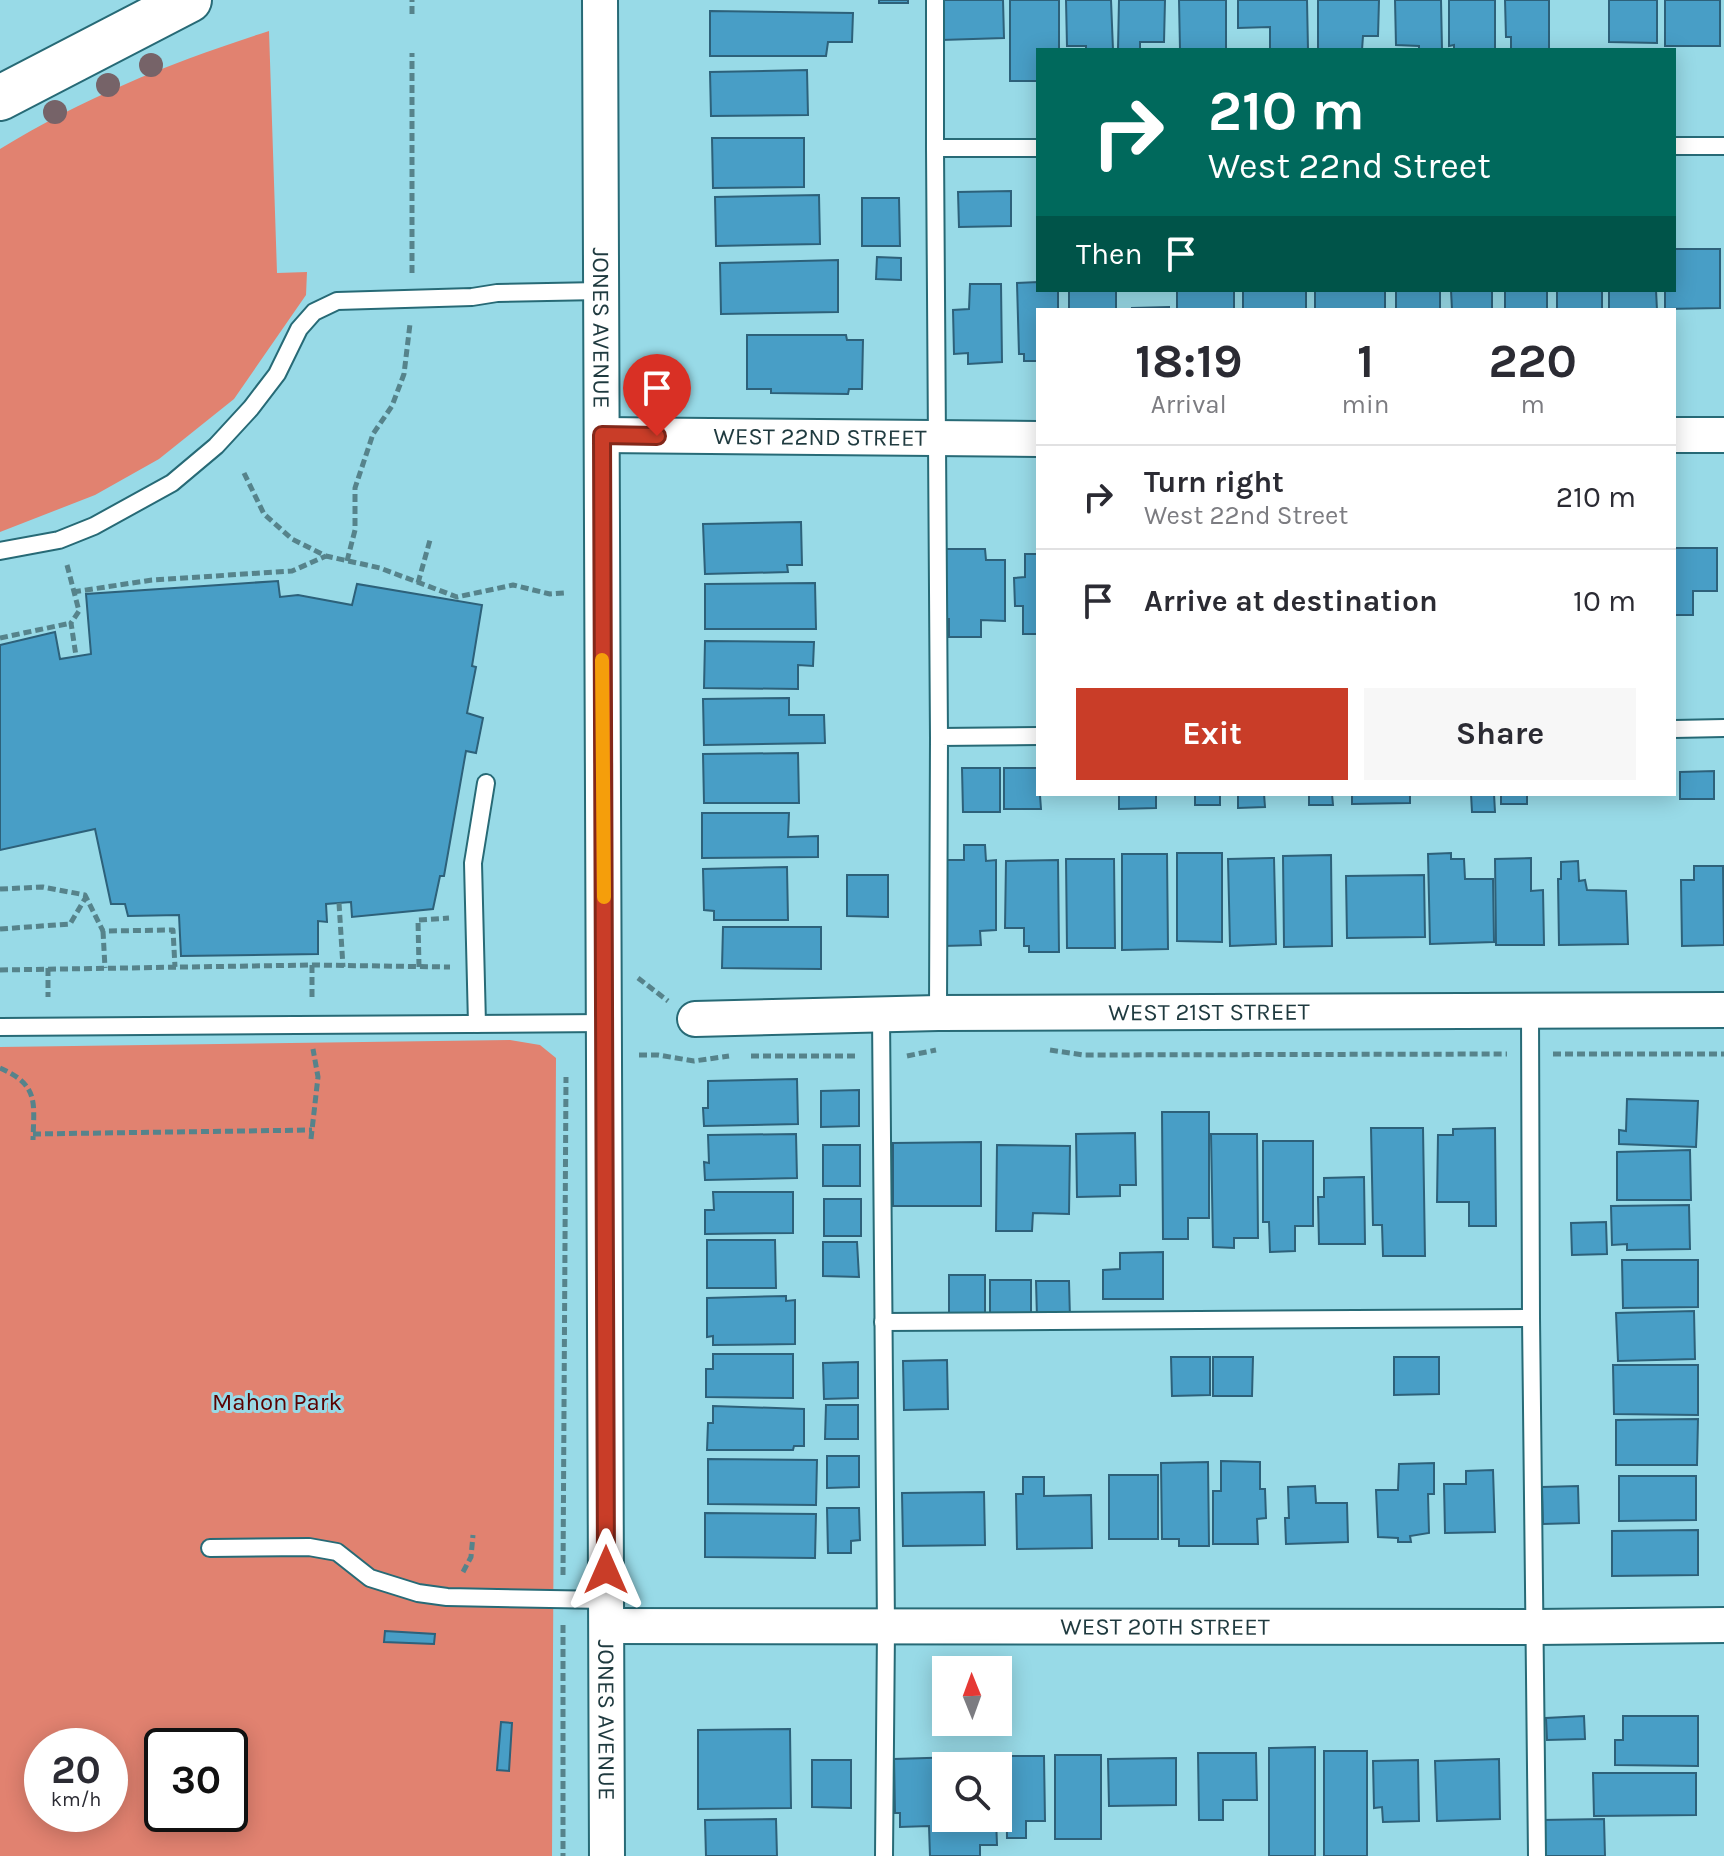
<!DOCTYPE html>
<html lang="en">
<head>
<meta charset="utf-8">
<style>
	body { margin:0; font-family:Karla,sans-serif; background:#f7f7f7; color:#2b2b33; height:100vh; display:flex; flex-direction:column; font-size:30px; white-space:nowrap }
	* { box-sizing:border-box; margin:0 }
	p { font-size:26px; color:#7c7c81 }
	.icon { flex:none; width:44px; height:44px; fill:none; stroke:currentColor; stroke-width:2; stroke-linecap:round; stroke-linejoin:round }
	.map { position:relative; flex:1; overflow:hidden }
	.sheet { position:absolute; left:1036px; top:308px; width:640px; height:488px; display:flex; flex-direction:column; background:#fff; border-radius:0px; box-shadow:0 4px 20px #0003 }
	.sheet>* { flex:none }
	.guide { position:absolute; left:1036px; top:48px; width:640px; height:244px; border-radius:0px; box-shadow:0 4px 20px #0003; background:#00695c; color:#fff; overflow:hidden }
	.needle { width:52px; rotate:359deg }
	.controls { position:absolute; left:932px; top:1656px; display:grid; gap:16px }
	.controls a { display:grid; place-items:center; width:80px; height:80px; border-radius:0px; background:#fff; box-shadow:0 4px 20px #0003; font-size:40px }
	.speed { position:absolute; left:24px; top:1728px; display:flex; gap:16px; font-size:40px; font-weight:700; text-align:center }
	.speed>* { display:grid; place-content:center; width:104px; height:104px; border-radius:50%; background:#fff; box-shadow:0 4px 20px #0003; line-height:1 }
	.speed small { font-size:20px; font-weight:400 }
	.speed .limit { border:4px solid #111; border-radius:12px; background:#fff; color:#111 }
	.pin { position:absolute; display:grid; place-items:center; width:68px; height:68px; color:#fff; margin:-82px -34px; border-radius:50% 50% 50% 0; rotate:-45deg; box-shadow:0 0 8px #0007 }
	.pin .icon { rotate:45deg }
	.me { position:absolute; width:88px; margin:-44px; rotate:0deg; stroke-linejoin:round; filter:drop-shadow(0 0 6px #0008) }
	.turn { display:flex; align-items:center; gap:28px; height:168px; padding:0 40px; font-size:36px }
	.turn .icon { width:104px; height:104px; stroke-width:2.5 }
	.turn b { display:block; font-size:56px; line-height:68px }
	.then { display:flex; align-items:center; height:76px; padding:0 40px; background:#0003; gap:16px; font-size:30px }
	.eta { display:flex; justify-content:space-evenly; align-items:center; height:136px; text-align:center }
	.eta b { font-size:48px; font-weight:700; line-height:56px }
	.primary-button { display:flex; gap:16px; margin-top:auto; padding:16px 40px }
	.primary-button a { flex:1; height:92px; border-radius:0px; background:#c93d28; color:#fff; font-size:32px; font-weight:700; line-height:92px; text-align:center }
	.primary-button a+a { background:#f7f7f7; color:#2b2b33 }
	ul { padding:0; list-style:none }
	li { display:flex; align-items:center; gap:24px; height:104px; padding:0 40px; border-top:2px solid #e1e1e2 }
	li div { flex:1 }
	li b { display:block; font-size:30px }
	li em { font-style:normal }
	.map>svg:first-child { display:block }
	.green { fill:#e18270; fill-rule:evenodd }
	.building { fill:#489ec6; stroke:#2d617a; stroke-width:2 }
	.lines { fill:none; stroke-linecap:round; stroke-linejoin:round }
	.lane-casing { stroke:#276a76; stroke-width:20 }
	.street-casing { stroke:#276a76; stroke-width:38 }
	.secondary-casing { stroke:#276a76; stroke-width:48 }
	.path { stroke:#56838b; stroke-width:5; stroke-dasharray:8 4; stroke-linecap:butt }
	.lane { stroke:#fff; stroke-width:16 }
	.street { stroke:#fff; stroke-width:34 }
	.secondary { stroke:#fff; stroke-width:44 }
	.tree { fill:#766368 }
	.route-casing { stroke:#83281a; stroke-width:20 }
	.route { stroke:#c93d28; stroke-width:14 }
	.slow { stroke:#f59e0b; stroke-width:14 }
	.labels { text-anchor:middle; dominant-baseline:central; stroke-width:6; stroke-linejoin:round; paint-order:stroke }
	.street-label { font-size:24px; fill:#1f3a3f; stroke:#98dae7 }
	.park-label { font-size:24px; fill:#5a0100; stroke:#98dae7 }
</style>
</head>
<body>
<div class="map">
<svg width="1724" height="1856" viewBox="0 0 1724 1856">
	<rect width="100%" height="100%" fill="#98dae7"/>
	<g class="green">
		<path d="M269,31L277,273L307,272L306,295L234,399L159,459L95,495L0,532V149C87,96 172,62 269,31Z"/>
		<path d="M510,1040L540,1045L556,1058L552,1856H0V1047ZM42,1746H110V1814H42ZM162,1746H230V1814H162Z"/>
	</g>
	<g class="building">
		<rect x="879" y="0" width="29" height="3"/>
		<polygon points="941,0 1003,0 1004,38 942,40"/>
		<polygon points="1010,0 1059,0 1059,50 1038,50 1038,81 1010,81"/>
		<polygon points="1066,0 1111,0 1113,50 1086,50 1086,46 1067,46"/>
		<polygon points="1119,0 1165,0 1164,42 1140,42 1140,50 1118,50"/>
		<polygon points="1179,0 1226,0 1226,50 1180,49"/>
		<polygon points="1238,0 1307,0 1308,50 1270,50 1270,27 1238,28"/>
		<polygon points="1318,0 1379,0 1378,36 1363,36 1362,50 1318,50"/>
		<polygon points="1395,0 1441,0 1442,50 1419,50 1419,46 1396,45"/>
		<polygon points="1449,0 1495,0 1495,50 1454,50 1454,45 1449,46"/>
		<polygon points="1505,0 1549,0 1549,50 1511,50 1511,37 1506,37"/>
		<polygon points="1609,0 1657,0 1657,43 1609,42"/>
		<rect x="1665" y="0" width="55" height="46"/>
		<polygon points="710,11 853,13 852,42 828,42 826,56 710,56"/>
		<polygon points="807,70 808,115 711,116 710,72"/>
		<polygon points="712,138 804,138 804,187 713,188"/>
		<polygon points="1011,191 1011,226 959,227 958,192"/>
		<polygon points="819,195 820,244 716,246 715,197"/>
		<polygon points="862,198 899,198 900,246 862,246"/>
		<polygon points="1674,249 1720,249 1720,308 1665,309 1665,290 1674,290"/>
		<polygon points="877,257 901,258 901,280 876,279"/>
		<polygon points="838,260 838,312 721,314 720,263"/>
		<polygon points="1038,282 1038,290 1058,290 1058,310 1038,310 1038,361 1024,361 1024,354 1019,354 1017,283"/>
		<polygon points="970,284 1001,284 1002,362 968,364 968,353 954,354 953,310 969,309"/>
		<rect x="1069" y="290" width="47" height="20"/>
		<rect x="1177" y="290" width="57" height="20"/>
		<rect x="1243" y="290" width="63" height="20"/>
		<rect x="1315" y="290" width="70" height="20"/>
		<rect x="1396" y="290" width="44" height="20"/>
		<polygon points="1451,290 1492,290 1492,310 1452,310"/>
		<rect x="1505" y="290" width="42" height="20"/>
		<rect x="1557" y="290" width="45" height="20"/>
		<polygon points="1609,290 1656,290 1657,310 1609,310"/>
		<polygon points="1169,307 1169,310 1132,310 1132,308"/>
		<polygon points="747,335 846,335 847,340 863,340 862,389 849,389 848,394 771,393 771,389 747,389"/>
		<polygon points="801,522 802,565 787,565 788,572 705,574 703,524"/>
		<polygon points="1674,548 1717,548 1717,591 1693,591 1693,615 1674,615"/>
		<polygon points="945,549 985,549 986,560 1005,560 1005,621 981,620 981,637 949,637 949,619 943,619"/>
		<polygon points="1025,554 1038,554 1038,634 1023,634 1023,606 1015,606 1014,578 1025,577"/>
		<polygon points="278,581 280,597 298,595 352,605 357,584 482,605 472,666 476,667 467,713 483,718 476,753 466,751 444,876 440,876 433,909 352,917 351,902 326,904 327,922 318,921 318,954 181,956 179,915 128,916 125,904 111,904 95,829 0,850 0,645 55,632 60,659 91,654 86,594"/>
		<polygon points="815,583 816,629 705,629 705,584"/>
		<polygon points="705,641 814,642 813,666 798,665 798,689 704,688"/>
		<polygon points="789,698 789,715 824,715 825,743 704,745 703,699"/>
		<polygon points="798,753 799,803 704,803 703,754"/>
		<polygon points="962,768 1000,768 1000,812 963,812"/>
		<polygon points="1004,768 1038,768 1041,809 1004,809"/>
		<polygon points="1714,771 1714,799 1680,799 1680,772"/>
		<polygon points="1119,794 1156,794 1156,808 1119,809"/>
		<rect x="1195" y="794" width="25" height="11"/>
		<polygon points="1238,794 1264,794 1265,807 1238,808"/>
		<polygon points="1309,794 1332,794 1333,805 1309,805"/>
		<polygon points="1352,794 1410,794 1410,803 1352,804"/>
		<polygon points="1471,794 1494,794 1495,812 1472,812"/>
		<rect x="1501" y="794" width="26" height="10"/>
		<polygon points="702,813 789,813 788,837 818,836 818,857 702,858"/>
		<polygon points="964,845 985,845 986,861 996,860 996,930 980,931 981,945 943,946 943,860 964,860"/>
		<polygon points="1177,853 1222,853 1222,942 1177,941"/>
		<polygon points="1451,853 1451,859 1464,859 1465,879 1493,879 1494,942 1430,944 1428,854"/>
		<polygon points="1122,854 1167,854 1168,949 1122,950"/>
		<polygon points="1331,855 1332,946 1284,947 1283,856"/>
		<polygon points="1274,858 1276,944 1230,946 1228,859"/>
		<polygon points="1531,858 1531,891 1543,890 1544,945 1496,945 1495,859"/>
		<polygon points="1066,859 1114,859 1115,948 1067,948"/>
		<polygon points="1058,860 1059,952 1029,952 1029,946 1024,946 1024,928 1005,928 1006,861"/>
		<polygon points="1578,861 1579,881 1585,880 1587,890 1626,891 1628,944 1559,945 1558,879 1561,879 1561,862"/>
		<polygon points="1694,866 1723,866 1724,945 1682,946 1681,880 1694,880"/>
		<polygon points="787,867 788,920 714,920 714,911 704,910 703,869"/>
		<polygon points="847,875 888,875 888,917 847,916"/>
		<polygon points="1424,875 1425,937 1347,938 1346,876"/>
		<polygon points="723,927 821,927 821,969 722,968"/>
		<polygon points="797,1079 798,1124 704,1126 703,1108 708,1108 708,1081"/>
		<polygon points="859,1090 859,1126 821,1127 821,1091"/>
		<polygon points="1627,1099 1698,1101 1696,1147 1619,1144 1619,1130 1626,1131"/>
		<polygon points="1162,1112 1209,1112 1209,1218 1188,1218 1188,1239 1163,1239"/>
		<polygon points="1371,1128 1423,1128 1425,1256 1383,1256 1382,1225 1373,1225"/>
		<polygon points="1495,1128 1496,1226 1469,1226 1469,1202 1437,1202 1438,1135 1453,1135 1453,1129"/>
		<polygon points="1135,1133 1136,1185 1120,1185 1120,1196 1077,1197 1076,1134"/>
		<polygon points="796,1134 797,1178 705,1180 704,1162 709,1163 708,1135"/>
		<polygon points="1211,1134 1257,1134 1258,1238 1234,1238 1234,1248 1213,1247"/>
		<polygon points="1263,1141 1313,1141 1313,1226 1295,1226 1295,1251 1270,1252 1269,1222 1263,1222"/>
		<polygon points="981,1142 981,1206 893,1206 893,1143"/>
		<rect x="823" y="1145" width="37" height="41"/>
		<polygon points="997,1145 1070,1146 1069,1214 1033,1213 1032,1231 996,1231"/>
		<polygon points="1690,1150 1691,1200 1617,1200 1617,1152"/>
		<polygon points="1364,1177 1365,1244 1319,1244 1318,1197 1324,1197 1324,1178"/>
		<polygon points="713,1192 793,1192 793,1233 705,1234 705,1210 714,1210"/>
		<rect x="824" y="1199" width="37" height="37"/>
		<polygon points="1689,1205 1690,1249 1627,1250 1627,1244 1612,1245 1611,1206"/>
		<polygon points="1606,1222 1607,1254 1572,1255 1571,1223"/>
		<polygon points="707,1240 775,1240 776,1288 707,1288"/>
		<polygon points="823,1242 857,1242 859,1277 823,1276"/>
		<polygon points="1163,1252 1163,1299 1103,1299 1103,1270 1120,1269 1120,1253"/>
		<polygon points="1622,1260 1698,1260 1698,1307 1623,1308"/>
		<rect x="949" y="1275" width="36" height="45"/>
		<rect x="990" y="1280" width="41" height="37"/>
		<polygon points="1036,1281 1069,1281 1070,1318 1037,1318"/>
		<polygon points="786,1296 786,1301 795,1300 795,1344 713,1345 713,1336 707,1337 707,1298"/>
		<polygon points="1694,1311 1695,1359 1618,1361 1616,1313"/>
		<polygon points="713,1354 793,1354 793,1398 706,1397 706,1369 713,1369"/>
		<polygon points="1171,1357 1210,1357 1210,1395 1172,1396"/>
		<polygon points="1213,1357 1253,1357 1252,1396 1213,1396"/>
		<polygon points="1394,1357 1439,1357 1439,1394 1394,1395"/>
		<polygon points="947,1360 948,1409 904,1410 903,1361"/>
		<polygon points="858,1362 858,1398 824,1399 823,1363"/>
		<polygon points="1613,1365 1698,1365 1698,1415 1614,1414"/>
		<polygon points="826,1405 858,1405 858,1439 825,1439"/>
		<polygon points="713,1406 804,1409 804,1446 794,1446 793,1450 707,1450 708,1423 713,1423"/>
		<polygon points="1698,1419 1697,1465 1616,1465 1616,1420"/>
		<polygon points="827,1456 859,1456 859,1487 827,1488"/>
		<polygon points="708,1459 817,1460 816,1505 708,1504"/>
		<polygon points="1221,1461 1260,1462 1260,1489 1265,1489 1266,1518 1257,1519 1258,1544 1213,1544 1213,1491 1221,1491"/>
		<polygon points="1208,1462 1209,1546 1179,1546 1179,1539 1162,1539 1161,1463"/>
		<polygon points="1434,1463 1434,1494 1428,1494 1429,1533 1410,1536 1411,1542 1398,1542 1398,1538 1378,1537 1376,1490 1398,1490 1399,1464"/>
		<polygon points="1493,1470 1495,1532 1445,1533 1444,1484 1466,1484 1466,1471"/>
		<rect x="1109" y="1475" width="49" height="64"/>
		<polygon points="1619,1476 1696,1476 1696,1520 1619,1521"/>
		<polygon points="1023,1477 1044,1477 1044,1496 1091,1495 1092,1548 1017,1549 1016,1494 1023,1494"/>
		<polygon points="1315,1486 1316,1503 1347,1503 1348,1542 1286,1544 1285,1518 1289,1518 1288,1487"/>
		<polygon points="1578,1486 1579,1523 1543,1524 1542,1487"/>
		<polygon points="984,1492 985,1545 903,1546 902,1493"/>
		<polygon points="827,1508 859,1508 860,1540 851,1541 851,1553 828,1553"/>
		<polygon points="705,1513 816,1514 815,1558 705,1557"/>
		<polygon points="1698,1530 1698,1575 1612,1576 1612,1531"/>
		<polygon points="385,1631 435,1634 434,1644 384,1642"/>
		<polygon points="1584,1716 1585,1739 1547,1740 1546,1718"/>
		<polygon points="1623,1716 1698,1716 1698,1766 1615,1765 1615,1740 1623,1740"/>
		<polygon points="501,1722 512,1723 509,1771 497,1770"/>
		<polygon points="790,1729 791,1808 698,1809 698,1730"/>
		<polygon points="1315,1747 1315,1856 1269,1856 1269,1748"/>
		<rect x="1324" y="1751" width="43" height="105"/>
		<polygon points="1198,1753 1256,1753 1257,1800 1223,1800 1223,1820 1199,1820"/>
		<rect x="1055" y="1755" width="46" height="84"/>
		<polygon points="994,1756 995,1766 946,1766 946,1818 996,1818 997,1845 980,1845 980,1856 930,1856 929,1826 900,1827 900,1813 895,1813 894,1759"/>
		<polygon points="1006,1756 1044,1756 1045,1821 1026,1821 1026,1838 1007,1838"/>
		<polygon points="1176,1758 1176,1805 1109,1806 1108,1759"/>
		<polygon points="1499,1759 1500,1819 1437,1821 1435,1761"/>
		<polygon points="812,1760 851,1760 851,1808 812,1807"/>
		<polygon points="1418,1760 1419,1821 1383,1822 1382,1807 1374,1808 1373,1761"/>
		<polygon points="1593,1773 1696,1773 1696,1815 1594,1816"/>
		<polygon points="776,1819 777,1856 706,1856 705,1820"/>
		<polygon points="1604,1819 1605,1856 1541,1856 1541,1820"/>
	</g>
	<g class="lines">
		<defs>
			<g id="lane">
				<polyline points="1674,146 1724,146"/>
				<polyline points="935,148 935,0"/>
				<polyline points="0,551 59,540 94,526 172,483 216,446 251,408 277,374 299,329 314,312 337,301 472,297 497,293 600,291"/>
				<polyline points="1674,729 1724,728"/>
				<polyline points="939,737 935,148 1038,148"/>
				<polyline points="938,1013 939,737 1038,736"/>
				<polyline points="1530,1013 1531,1318 1537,1856"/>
				<polyline points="881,1015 886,1628 884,1856"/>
				<polyline points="477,1024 473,863 486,783"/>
				<polyline points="0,1027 605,1023"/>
				<polyline points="883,1322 1531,1318"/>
				<polyline points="210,1548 309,1547 337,1552 370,1578 418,1593 447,1597 606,1600"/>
			</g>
			<g id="street">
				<path id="s1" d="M600,0L607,1856"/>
				<path id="s2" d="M602,435L1038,439"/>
				<polyline points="1674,435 1724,435"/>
				<path id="s3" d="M695,1019L938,1013L1724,1010"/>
				<path id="s4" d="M607,1626L1536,1627L1724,1625"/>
			</g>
			<polyline id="secondary" points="0,98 189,0"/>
		</defs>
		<use href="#lane" class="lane-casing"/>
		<use href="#street" class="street-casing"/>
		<use href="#secondary" class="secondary-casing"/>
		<g class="path">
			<polyline points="412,14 412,0"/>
			<polyline points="412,273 412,53"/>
			<polyline points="244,473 264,514 292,539 326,556 380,568 457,597 513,585 550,594 564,593"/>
			<polyline points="347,561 355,530 355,488 373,434 392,406 404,374 410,324"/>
			<polyline points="67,565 79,611 71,623 76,656"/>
			<polyline points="418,583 430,540"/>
			<polyline points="73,592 152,580 292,571 326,556"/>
			<polyline points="0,638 71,623"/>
			<polyline points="0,889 43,887 85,895 103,931 173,930 175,967"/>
			<polyline points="339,903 343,967"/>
			<polyline points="0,929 70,924 86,897"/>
			<polyline points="103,931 105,968"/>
			<polyline points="312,965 312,1000"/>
			<polyline points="419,967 418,920 449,918"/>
			<polyline points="48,968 48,997"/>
			<polyline points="0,970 312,965 450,967"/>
			<polyline points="638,978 668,1001"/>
			<polyline points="1050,1050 1084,1055 1507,1054"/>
			<polyline points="1553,1054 1724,1054"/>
			<polyline points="639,1055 658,1055 694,1061 729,1056"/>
			<polyline points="751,1056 857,1056"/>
			<polyline points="907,1056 936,1050"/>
			<path d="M0,1068C39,1085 34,1102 33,1140"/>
			<polyline points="33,1134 312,1130"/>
			<polyline points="311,1139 318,1077 313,1049"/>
			<polyline points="463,1572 471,1557 473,1535"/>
			<polyline points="563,1575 566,1077"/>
			<polyline points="563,1625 563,1856"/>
		</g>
		<use href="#lane" class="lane"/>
		<use href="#street" class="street"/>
		<use href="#secondary" class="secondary"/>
	</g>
	<g class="tree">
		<circle cx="151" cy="65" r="12"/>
		<circle cx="108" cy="85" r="12"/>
		<circle cx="55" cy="112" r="12"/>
	</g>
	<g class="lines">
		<defs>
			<polyline id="route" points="606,1570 602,435 657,436"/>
		</defs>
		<use href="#route" class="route-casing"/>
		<use href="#route" class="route"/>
		<polyline class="slow" points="602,660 604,897"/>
	</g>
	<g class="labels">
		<g class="street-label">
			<text stroke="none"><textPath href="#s1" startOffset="328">JONES AVENUE</textPath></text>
			<text stroke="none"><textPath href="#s2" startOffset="218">WEST 22ND STREET</textPath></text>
			<text stroke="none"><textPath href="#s3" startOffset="514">WEST 21ST STREET</textPath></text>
			<text stroke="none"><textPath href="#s4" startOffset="558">WEST 20TH STREET</textPath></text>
			<text stroke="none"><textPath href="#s1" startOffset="1720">JONES AVENUE</textPath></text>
		</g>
		<g class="park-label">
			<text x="277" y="1402">Mahon Park</text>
		</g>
	</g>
</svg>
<div class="controls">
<a><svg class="needle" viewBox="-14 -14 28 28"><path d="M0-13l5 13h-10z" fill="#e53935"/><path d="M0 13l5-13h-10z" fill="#7c7c81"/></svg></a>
<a><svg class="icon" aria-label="search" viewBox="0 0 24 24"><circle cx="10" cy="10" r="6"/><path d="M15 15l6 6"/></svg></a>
</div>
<div class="speed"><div>20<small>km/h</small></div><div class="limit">30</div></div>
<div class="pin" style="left:657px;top:436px;background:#d93025"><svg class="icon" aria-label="arrive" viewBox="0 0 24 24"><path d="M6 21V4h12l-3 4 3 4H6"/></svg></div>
<svg class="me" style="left:606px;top:1570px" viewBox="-20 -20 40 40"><path d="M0-17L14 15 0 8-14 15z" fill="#c93d28" stroke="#fff" stroke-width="4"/></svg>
<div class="guide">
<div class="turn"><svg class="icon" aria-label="right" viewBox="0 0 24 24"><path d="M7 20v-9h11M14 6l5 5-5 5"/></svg><div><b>210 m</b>West 22nd Street</div></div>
<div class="then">Then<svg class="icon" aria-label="arrive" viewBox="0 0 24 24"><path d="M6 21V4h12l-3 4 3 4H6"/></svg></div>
</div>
<section class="sheet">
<div class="eta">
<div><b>18:19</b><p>Arrival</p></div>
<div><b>1</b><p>min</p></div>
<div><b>220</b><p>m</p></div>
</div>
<ul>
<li><svg class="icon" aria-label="right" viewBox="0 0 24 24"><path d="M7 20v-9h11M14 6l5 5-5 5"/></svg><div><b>Turn right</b><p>West 22nd Street</p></div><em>210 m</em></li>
<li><svg class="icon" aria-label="arrive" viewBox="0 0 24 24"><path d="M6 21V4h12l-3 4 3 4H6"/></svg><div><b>Arrive at destination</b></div><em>10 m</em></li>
</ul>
<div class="primary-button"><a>Exit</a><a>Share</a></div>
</section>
</div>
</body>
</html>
